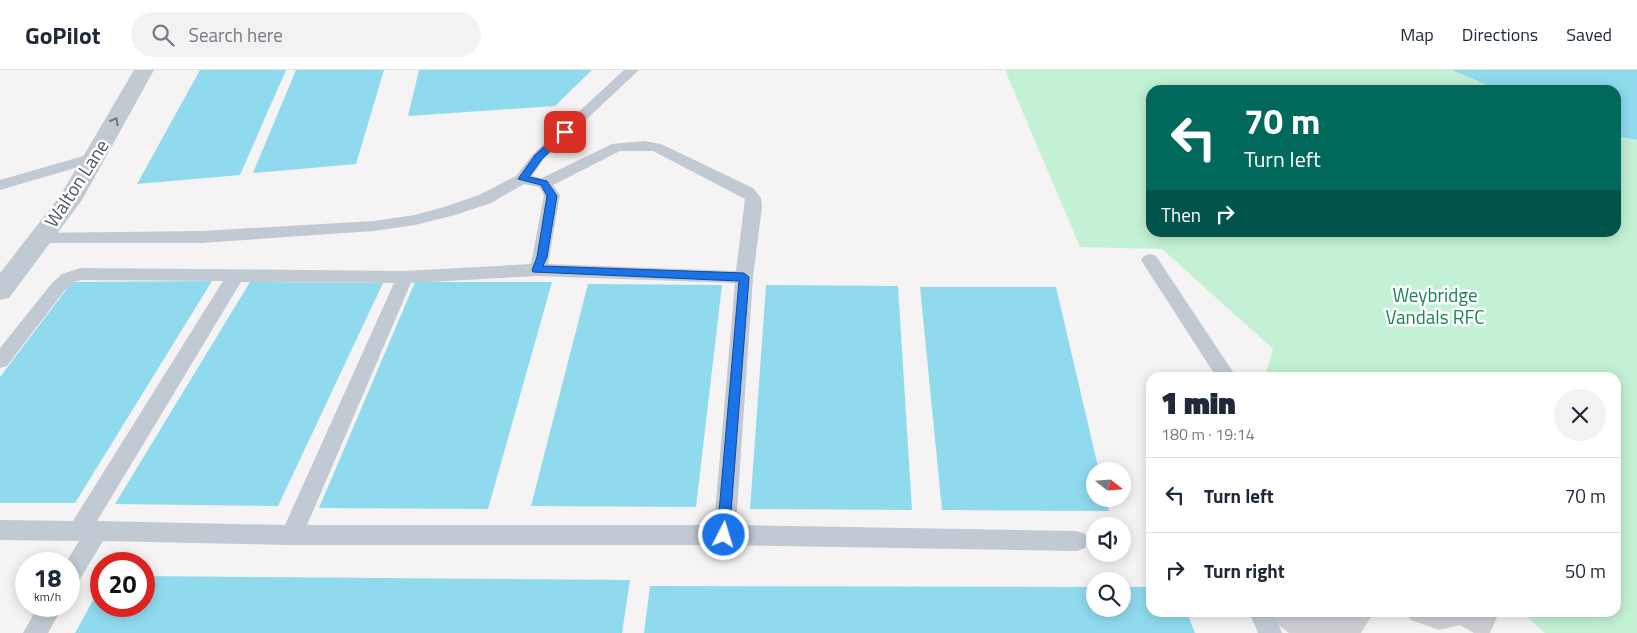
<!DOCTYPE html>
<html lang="en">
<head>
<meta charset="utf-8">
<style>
	body { margin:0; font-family:"Titillium Web",sans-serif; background:#f2f2f3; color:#1f2937; height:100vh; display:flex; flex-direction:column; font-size:19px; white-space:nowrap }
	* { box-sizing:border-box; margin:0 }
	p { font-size:16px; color:#747a83 }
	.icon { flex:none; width:28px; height:28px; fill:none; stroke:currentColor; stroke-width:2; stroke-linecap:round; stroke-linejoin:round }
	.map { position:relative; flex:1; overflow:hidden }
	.side { position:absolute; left:1146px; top:302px; width:475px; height:245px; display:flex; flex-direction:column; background:#fff; border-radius:15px; box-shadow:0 2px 12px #0003 }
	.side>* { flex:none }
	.top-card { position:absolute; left:1146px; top:15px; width:475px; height:152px; border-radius:15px; box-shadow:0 2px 12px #0003; background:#00695c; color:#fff; overflow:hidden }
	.needle { width:32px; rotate:107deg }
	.fabs { position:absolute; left:1086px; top:392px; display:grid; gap:10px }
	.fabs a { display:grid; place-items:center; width:45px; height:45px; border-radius:50%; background:#fff; box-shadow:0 2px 12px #0003; font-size:25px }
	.speed { position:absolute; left:15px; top:482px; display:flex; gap:10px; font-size:25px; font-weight:700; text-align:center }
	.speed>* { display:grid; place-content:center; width:65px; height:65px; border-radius:50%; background:#fff; box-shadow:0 2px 12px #0003; line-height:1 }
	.speed small { font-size:12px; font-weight:400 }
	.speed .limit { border:8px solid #d22; background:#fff; color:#111 }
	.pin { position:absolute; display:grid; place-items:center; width:42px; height:42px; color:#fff; margin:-21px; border-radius:10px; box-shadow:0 2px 8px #0006 }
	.me { position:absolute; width:55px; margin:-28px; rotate:5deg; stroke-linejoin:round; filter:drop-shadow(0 0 4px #0008) }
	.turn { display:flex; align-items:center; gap:18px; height:105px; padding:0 15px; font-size:22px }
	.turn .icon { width:65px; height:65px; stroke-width:2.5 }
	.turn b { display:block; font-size:35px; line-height:42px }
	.then { display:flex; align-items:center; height:48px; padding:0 15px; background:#0003; gap:10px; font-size:19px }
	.round { display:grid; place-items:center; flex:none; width:52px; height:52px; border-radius:26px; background:#f2f2f3 }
	.overview { display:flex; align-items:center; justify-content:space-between; height:85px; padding:0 15px }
	h1 { font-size:30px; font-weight:800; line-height:38px }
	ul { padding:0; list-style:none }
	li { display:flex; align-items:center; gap:15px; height:75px; padding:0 15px; border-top:1px solid #e0e1e3 }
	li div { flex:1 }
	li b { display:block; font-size:19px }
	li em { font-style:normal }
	header { display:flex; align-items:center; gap:30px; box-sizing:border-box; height:70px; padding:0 25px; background:#fff; border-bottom:1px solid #e0e1e3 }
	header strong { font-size:24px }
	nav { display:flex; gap:28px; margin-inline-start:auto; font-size:18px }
	.search { width:350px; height:45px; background:#f2f2f3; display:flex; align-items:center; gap:12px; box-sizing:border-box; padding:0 18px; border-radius:28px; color:#747a83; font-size:19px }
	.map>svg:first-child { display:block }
	.green { fill:#c3f1d5 }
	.water { fill:#90daee }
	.building { fill:#cdcfd5 }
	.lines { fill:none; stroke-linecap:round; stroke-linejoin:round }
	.lane { fill:#c1cad2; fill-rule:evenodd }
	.street { fill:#c1cad2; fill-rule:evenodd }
	.oneway { stroke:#6e7983 }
	.route { fill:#1a73e8; stroke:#114b97 }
	.labels { text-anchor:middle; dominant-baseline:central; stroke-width:5; stroke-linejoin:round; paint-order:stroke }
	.street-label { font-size:19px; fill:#4a5661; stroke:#fff }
	.park-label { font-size:19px; fill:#17864f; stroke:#fff }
</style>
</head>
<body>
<header>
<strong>GoPilot</strong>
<div class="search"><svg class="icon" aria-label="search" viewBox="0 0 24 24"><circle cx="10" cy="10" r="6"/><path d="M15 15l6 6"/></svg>Search here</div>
<nav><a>Map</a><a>Directions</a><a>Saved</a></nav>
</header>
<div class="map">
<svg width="1637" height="563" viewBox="0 0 1637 563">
	<rect width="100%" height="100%" fill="#f5f3f3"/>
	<polygon class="green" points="1005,0 1452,0 1498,20 1151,20 1151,162 1616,162 1616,66 1637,70 1637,563 1545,563 1523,543 1616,542 1616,308 1265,307 1273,279 1162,179 1080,177"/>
	<g class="water">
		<polygon points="200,0 286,0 240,105 137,114"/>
		<polygon points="296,0 384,0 356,94 253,103"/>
		<polygon points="419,0 592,0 555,36 408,46"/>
		<polygon points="1452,0 1637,0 1637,70 1616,66 1616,20 1498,20"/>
		<polygon points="212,211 75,433 0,433 0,307 72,212"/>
		<polygon points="250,212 383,213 278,436 115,434"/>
		<polygon points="415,212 552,212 488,439 319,438"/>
		<polygon points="588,214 722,215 696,437 531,436"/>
		<polygon points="766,215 898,216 912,440 750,439"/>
		<polygon points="920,217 1056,217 1099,401 1095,401 1095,429 1106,429 1109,441 942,440"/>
		<polygon points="144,506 630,510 622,563 75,563 101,516 101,536 144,536"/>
		<polygon points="650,516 1095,517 1095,539 1122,539 1123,517 1151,517 1151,542 1187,543 1195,563 644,563"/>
	</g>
	<g class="building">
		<polygon points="1274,542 1374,542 1361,563 1289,563 1278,555"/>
		<polygon points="1403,542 1495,542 1497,547 1490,563 1474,563 1460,555 1439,560 1411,550"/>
	</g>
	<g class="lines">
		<g class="lane">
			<path d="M624,0H639L543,90L532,106L542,108L612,74L644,71L661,74L753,118L761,128L762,137L753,207L736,455L1077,461L1085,464L1088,471L1085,478L1077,481L724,475H292L103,471L77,514L69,517V494H65L79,471L0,470V450L73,451L223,211L81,210L74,212L64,221L7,296L0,298V278L52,213L62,204L80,198L405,201L531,194L544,125L539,117L524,114L491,133L455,145L415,155L374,161L201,173H41L35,171L33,167L35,163L201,161L374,151L415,145L444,137L479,125L516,106L533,84ZM620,81H653L745,129L736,201L548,194L560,125L553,115ZM537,206L735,213L714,455H307L411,213ZM241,212L394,213L285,455L97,451Z"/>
			<polygon points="94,83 102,88 99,91 0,120 0,110"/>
			<polygon points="1150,184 1156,186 1237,308 1217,308 1141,190 1144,186"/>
			<polygon points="38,536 63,536 48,563 23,563"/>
			<polygon points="1249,542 1273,542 1282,563 1258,563"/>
		</g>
		<polygon class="street" points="134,0 154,0 82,130 9,228 0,230 0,203 60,126"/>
	</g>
	<defs><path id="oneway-chevron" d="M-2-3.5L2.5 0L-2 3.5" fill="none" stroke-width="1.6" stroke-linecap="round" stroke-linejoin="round" transform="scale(1.25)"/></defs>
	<use class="oneway" href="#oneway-chevron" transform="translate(115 51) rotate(-60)"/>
	<polygon class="route" points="562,60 570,62 542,89 529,107 547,111 557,126 547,187 543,196 744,203 749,207 729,469 724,471 719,469 717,465 739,211 533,202 532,200 537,187 547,126 541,115 518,109 535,85"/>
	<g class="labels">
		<g class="street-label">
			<text transform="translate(76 113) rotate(-57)">Walton Lane</text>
		</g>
		<g class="park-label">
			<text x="1435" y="224">Weybridge<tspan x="1435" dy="22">Vandals RFC</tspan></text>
		</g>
	</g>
</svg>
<div class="fabs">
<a><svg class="needle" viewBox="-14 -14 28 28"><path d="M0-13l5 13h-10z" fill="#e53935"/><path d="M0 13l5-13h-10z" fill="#747a83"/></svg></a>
<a><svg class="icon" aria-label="sound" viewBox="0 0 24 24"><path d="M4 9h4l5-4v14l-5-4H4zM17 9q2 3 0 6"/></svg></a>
<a><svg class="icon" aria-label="search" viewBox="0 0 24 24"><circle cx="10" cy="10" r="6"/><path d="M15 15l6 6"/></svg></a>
</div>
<div class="speed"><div>18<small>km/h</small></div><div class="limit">20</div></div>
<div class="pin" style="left:565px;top:62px;background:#d93025"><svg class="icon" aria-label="arrive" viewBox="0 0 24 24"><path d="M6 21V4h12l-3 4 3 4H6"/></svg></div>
<svg class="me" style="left:724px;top:465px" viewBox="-20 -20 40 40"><circle r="17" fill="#1a73e8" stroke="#fff" stroke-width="3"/><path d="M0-11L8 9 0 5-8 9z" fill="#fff"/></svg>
<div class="top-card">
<div class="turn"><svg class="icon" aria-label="left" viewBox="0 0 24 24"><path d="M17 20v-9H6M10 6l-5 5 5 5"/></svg><div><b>70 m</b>Turn left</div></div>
<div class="then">Then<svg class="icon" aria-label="right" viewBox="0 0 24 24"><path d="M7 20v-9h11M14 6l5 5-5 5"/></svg></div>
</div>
<section class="side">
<div class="overview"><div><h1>1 min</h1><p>180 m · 19:14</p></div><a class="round"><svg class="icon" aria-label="close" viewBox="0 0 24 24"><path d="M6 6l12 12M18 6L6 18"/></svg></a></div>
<ul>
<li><svg class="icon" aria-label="left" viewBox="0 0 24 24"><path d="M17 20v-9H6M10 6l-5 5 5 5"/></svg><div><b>Turn left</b></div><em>70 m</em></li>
<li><svg class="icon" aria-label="right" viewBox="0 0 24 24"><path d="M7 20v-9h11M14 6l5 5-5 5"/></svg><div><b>Turn right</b></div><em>50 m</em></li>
</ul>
</section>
</div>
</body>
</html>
